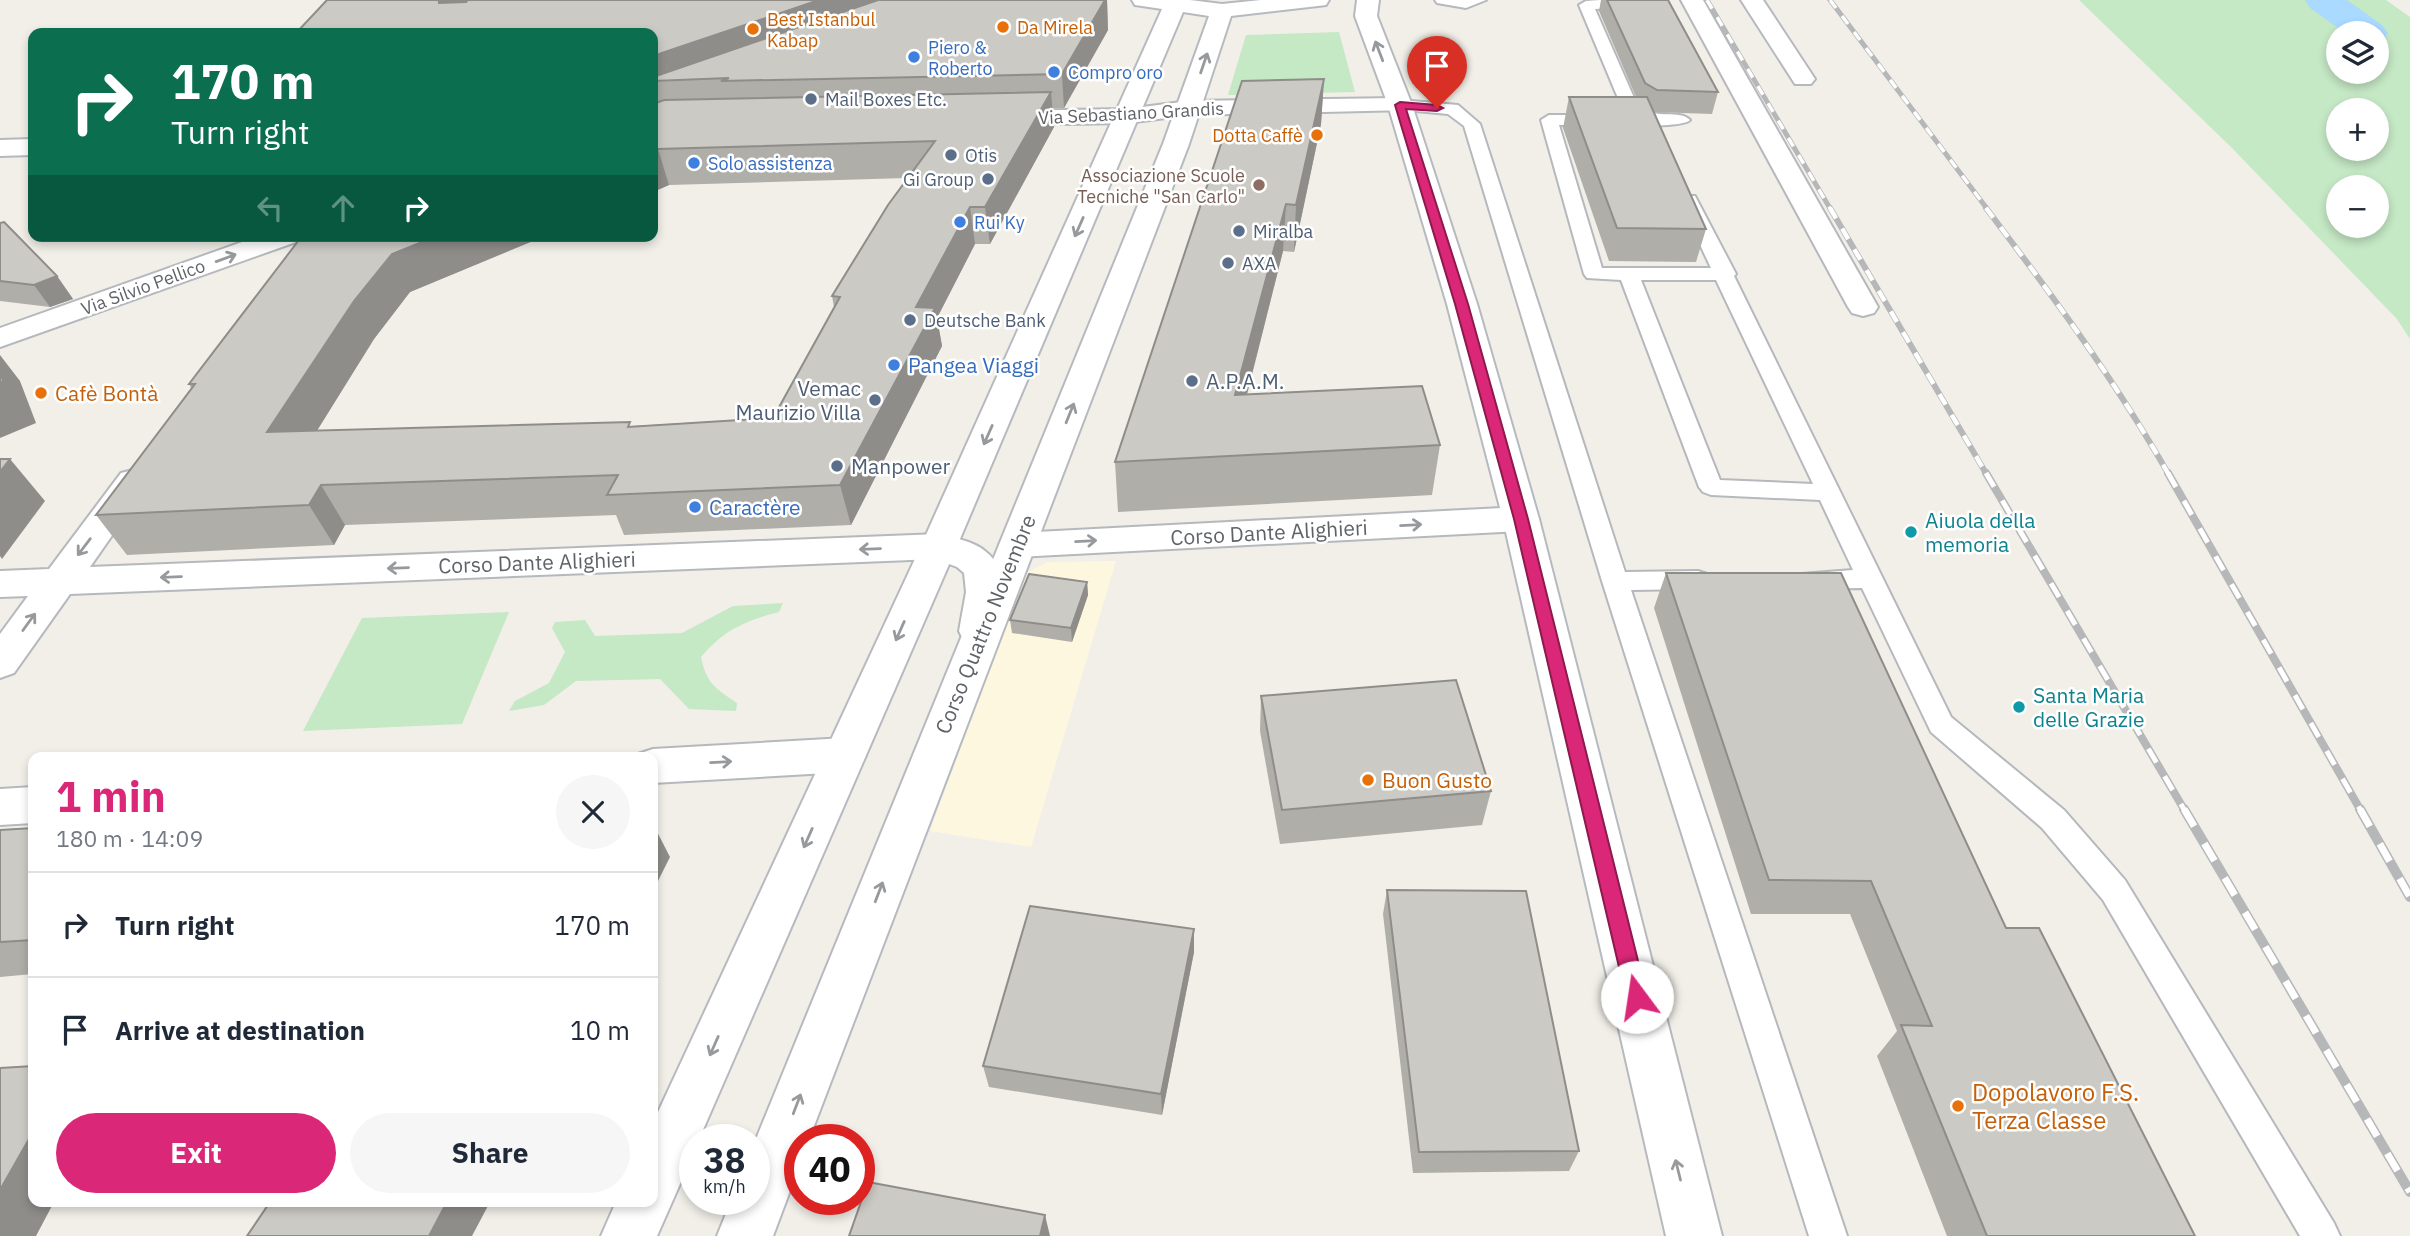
<!DOCTYPE html>
<html lang="en">
<head>
<meta charset="utf-8">
<style>
	body { margin:0; font-family:"IBM Plex Sans",sans-serif; background:#f6f6f7; color:#1f2937; height:100vh; display:flex; flex-direction:column; font-size:26px; white-space:nowrap }
	* { box-sizing:border-box; margin:0 }
	p { font-size:23px; color:#747a83 }
	.icon { flex:none; width:38px; height:38px; fill:none; stroke:currentColor; stroke-width:2; stroke-linecap:round; stroke-linejoin:round }
	.map { position:relative; flex:1; overflow:hidden }
	.sheet { position:absolute; left:28px; top:752px; width:630px; height:455px; display:flex; flex-direction:column; background:#fff; border-radius:14px; box-shadow:0 4px 10px #0003 }
	.sheet>* { flex:none }
	.guide { position:absolute; left:28px; top:28px; width:630px; height:214px; border-radius:14px; box-shadow:0 4px 10px #0003; background:#0b6e4f; color:#fff; overflow:hidden }
	.tools { position:absolute; left:2326px; top:21px; display:grid; gap:14px }
	.tools a { display:grid; place-items:center; width:63px; height:63px; border-radius:50%; background:#fff; box-shadow:0 4px 10px #0003; font-size:35px }
	.speed { position:absolute; left:679px; top:1124px; display:flex; gap:14px; font-size:35px; font-weight:700; text-align:center }
	.speed>* { display:grid; place-content:center; width:91px; height:91px; border-radius:50%; background:#fff; box-shadow:0 4px 10px #0003; line-height:1 }
	.speed small { font-size:18px; font-weight:400 }
	.speed .limit { border:10px solid #d22; background:#fff; color:#111 }
	.pin { position:absolute; display:grid; place-items:center; width:60px; height:60px; color:#fff; margin:-72px -30px; border-radius:50% 50% 50% 0; rotate:-45deg; box-shadow:0 0 7px #0007 }
	.pin .icon { rotate:45deg }
	.me { position:absolute; width:77px; margin:-38px; rotate:346deg; stroke-linejoin:round; filter:drop-shadow(0 0 5px #0008) }
	.turn { display:flex; align-items:center; gap:24px; height:147px; padding:0 28px; font-size:32px }
	.turn .icon { width:91px; height:91px; stroke-width:2.5 }
	.turn b { display:block; font-size:49px; line-height:60px }
	.lanes { display:flex; align-items:center; height:66px; padding:0 28px; background:#0003; justify-content:center; gap:35px; direction:ltr }
	.lanes .off { opacity:.35 }
	.round { display:grid; place-items:center; flex:none; width:74px; height:74px; border-radius:37px; background:#f6f6f7 }
	.head { display:flex; align-items:center; justify-content:space-between; height:119px; padding:0 28px }
	h1 { font-size:42px; font-weight:800; line-height:52px; color:#db2777 }
	.button { display:flex; gap:14px; margin-top:auto; padding:14px 28px }
	.button a { flex:1; height:80px; border-radius:42px; background:#db2777; color:#fff; font-size:28px; font-weight:800; line-height:80px; text-align:center }
	.button a+a { background:#f6f6f7; color:#1f2937 }
	ul { padding:0; list-style:none }
	li { display:flex; align-items:center; gap:21px; height:105px; padding:0 28px; border-top:2px solid #e0e1e3 }
	li div { flex:1 }
	li b { display:block; font-size:26px }
	li em { font-style:normal }
	.map>svg:first-child { display:block }
	.commercial { fill:#fef7e0 }
	.green { fill:#c5e8c5; fill-rule:evenodd }
	.lines { fill:none; stroke-linecap:round; stroke-linejoin:round }
	.canal { fill:#aadaff; fill-rule:evenodd }
	.lane-casing { stroke:#b5b8bc; stroke-width:4 }
	.street-casing { stroke:#b5b8bc; stroke-width:4 }
	.secondary-casing { stroke:#b6babf; stroke-width:4 }
	.lane { fill:#fff; fill-rule:evenodd }
	.street { fill:#fff; fill-rule:evenodd }
	.secondary { fill:#fff; fill-rule:evenodd }
	.rail-far3-casing { stroke:#b6b7b8; stroke-width:5 }
	.rail-far2-casing { stroke:#b6b7b8; stroke-width:6 }
	.rail-far1-casing { stroke:#b6b7b8; stroke-width:8 }
	.rail-casing { stroke:#b6b7b8; stroke-width:10 }
	.rail-far3 { stroke:#fff; stroke-width:3.5; stroke-dasharray:10; stroke-linecap:butt }
	.rail-far2 { stroke:#fff; stroke-width:4.5; stroke-dasharray:12; stroke-linecap:butt }
	.rail-far1 { stroke:#fff; stroke-width:5; stroke-dasharray:16; stroke-linecap:butt }
	.rail { stroke:#fff; stroke-width:7; stroke-dasharray:20; stroke-linecap:butt }
	.wall { fill:#afaea9 }
	.shaded-wall { fill:#8f8d8a }
	.building { fill:#cccac5; stroke:#8f8d8a; stroke-width:2 }
	.oneway { stroke:#979a9d }
	.route { fill:#db2777; stroke:#8e194d; stroke-width:2 }
	.food-dot { fill:#e8710a; stroke:#fff; stroke-width:2.5 }
	.shop-dot { fill:#3f7fe0; stroke:#fff; stroke-width:2.5 }
	.service-dot { fill:#5c6f8a; stroke:#fff; stroke-width:2.5 }
	.education-dot { fill:#8d6e63; stroke:#fff; stroke-width:2.5 }
	.culture-dot { fill:#0f9aa8; stroke:#fff; stroke-width:2.5 }
	.labels { text-anchor:middle; dominant-baseline:central; stroke-width:5; stroke-linejoin:round; paint-order:stroke }
	.far-food-label { font-size:18px; fill:#c56008; stroke:#fff; text-anchor:start }
	.far-shop-label { font-size:18px; fill:#366cbe; stroke:#fff; text-anchor:start }
	.far-service-label { font-size:18px; fill:#4e5e75; stroke:#fff; text-anchor:start }
	.far-street-label { font-size:18px; fill:#5f6368; stroke:#fff }
	.far-education-label { font-size:18px; fill:#785e54; stroke:#fff; text-anchor:end }
	.shop-label { font-size:21px; fill:#366cbe; stroke:#fff; text-anchor:start }
	.service-label { font-size:21px; fill:#4e5e75; stroke:#fff; text-anchor:start }
	.food-label { font-size:21px; fill:#c56008; stroke:#fff; text-anchor:start }
	.culture-label { font-size:21px; fill:#0d838f; stroke:#fff; text-anchor:start }
	.street-label { font-size:21px; fill:#5f6368; stroke:#fff }
	.near-food-label { font-size:24px; fill:#c56008; stroke:#fff; text-anchor:start }
</style>
</head>
<body>
<div class="map">
<svg width="2410" height="1236" viewBox="0 0 2410 1236">
	<rect width="100%" height="100%" fill="#f1efe8"/>
	<polygon class="commercial" points="1116,561 1031,847 930,831 1025,574 1047,562"/>
	<g class="green">
		<path d="M2079,0H2386L2410,17V339L2397,319L2231,147ZM2338,33H2376V72H2338ZM2338,110H2376V149H2338ZM2338,187H2376V226H2338Z"/>
		<polygon points="1339,32 1355,92 1228,95 1246,35"/>
		<path d="M783,603L779,612C744,621 724,630 701,657C706,683 716,689 737,703L736,711L689,709L660,679L576,681L544,705L509,711L515,701L549,683L565,652L552,628L555,622L585,620L595,636L682,633L733,606Z"/>
		<polygon points="509,612 462,724 303,731 362,618"/>
	</g>
	<g class="lines">
		<polygon class="canal" points="2305,0 2347,0 2382,25 2388,33 2382,41 2376,42 2376,33 2345,33 2310,8"/>
		<defs>
			<g id="lane">
				<polygon points="1435,0 1486,0 1466,8 1437,3"/>
				<path d="M1600,0H1639L1641,3L1634,7L1595,9L1638,107C1658,120 1679,109 1690,120C1681,130 1580,125 1559,125L1602,268H1711L1679,200L1681,196H1695L1736,274L1734,276L1951,717L2064,810L2125,880L2334,1223L2340,1236H2300L2103,900L2042,828L1931,732L1862,588L1810,589L1801,586L1797,580L1801,574L1853,570L1820,500L1711,495L1703,492L1699,487L1621,280L1587,278L1584,274L1541,120L1549,115H1627L1623,110L1579,5L1586,1ZM1641,280H1716L1813,484L1720,480Z"/>
				<polygon points="1400,100 1458,105 1480,124 1625,572 1698,571 1707,574 1711,580 1707,586 1698,589 1631,590 1847,1236 1809,1236 1602,581 1464,126 1448,114 1394,109 1392,105 1394,101"/>
			</g>
			<g id="street">
				<polygon points="1681,0 1703,0 1878,307 1874,313 1863,316 1852,313 1848,307"/>
				<polygon points="1741,0 1763,0 1815,79 1811,84 1795,84"/>
				<polygon points="1400,98 1409,100 1412,105 1409,110 1189,115 1127,123 1001,125 992,123 989,118 992,113 1001,111 1127,109 1189,101"/>
				<polygon points="33,139 33,155 0,156 0,140"/>
				<polygon points="259,236 300,236 296,242 0,347 0,328"/>
				<path d="M133,470L145,473L150,481L90,567L939,534C954,538 973,541 985,551C1012,571 1006,615 992,641L978,645L964,641L959,631L966,592L964,573L957,567L936,559L70,594L14,673L0,678V634L28,596L0,597V571L49,569L121,473Z"/>
				<polygon points="1521,507 1534,511 1539,519 1534,527 1521,531 1017,557 1004,554 999,545 1004,536 1017,533"/>
				<polygon points="845,738 860,743 866,755 860,767 845,772 653,783 653,758 636,758 638,754 653,749"/>
				<polygon points="33,787 33,823 0,825 0,789"/>
			</g>
			<g id="secondary">
				<polygon points="1132,0 1190,0 1222,4 1261,0 1329,0 1326,5 1318,6 1231,16 1189,144 809,1139 800,1139 800,1164 773,1236 717,1236 732,1199 754,1199 754,1144 1163,144 1209,16 1183,12 957,546 699,1139 695,1139 695,1150 657,1236 601,1236 616,1202 653,1202 653,1123 921,546 1162,9 1135,5"/>
				<polygon points="1357,0 1379,0 1377,16 1412,105 1477,304 1539,519 1722,1236 1666,1236 1503,519 1447,304 1388,105 1355,16"/>
			</g>
		</defs>
		<use href="#lane" class="lane-casing"/>
		<use href="#street" class="street-casing"/>
		<use href="#secondary" class="secondary-casing"/>
		<use href="#lane" class="lane"/>
		<use href="#street" class="street"/>
		<use href="#secondary" class="secondary"/>
		<defs>
			<g id="rail-far3">
				<polyline points="1707,0 1831,210"/>
				<polyline points="1830,0 1988,210"/>
			</g>
			<g id="rail-far2">
				<polyline points="1830,208 1987,475"/>
				<path d="M1986,208C2052,295 2115,380 2169,475"/>
			</g>
			<g id="rail-far1">
				<polyline points="1986,473 2185,811"/>
				<polyline points="2168,473 2361,811"/>
			</g>
			<g id="rail">
				<polyline points="2184,809 2410,1192"/>
				<polyline points="2360,809 2410,897"/>
			</g>
		</defs>
		<use href="#rail-far3" class="rail-far3-casing"/>
		<use href="#rail-far2" class="rail-far2-casing"/>
		<use href="#rail-far1" class="rail-far1-casing"/>
		<use href="#rail" class="rail-casing"/>
		<use href="#rail-far3" class="rail-far3"/>
		<use href="#rail-far2" class="rail-far2"/>
		<use href="#rail-far1" class="rail-far1"/>
		<use href="#rail" class="rail"/>
	</g>
	<g class="wall">
		<polygon points="327,0 1107,0 1108,30 1064,108 1052,108 1054,127 990,244 975,244 937,318 942,346 851,525 624,535 616,515 345,525 334,545 127,555 96,515 191,388 189,384 302,236 545,236 410,292 374,339 317,430 631,426 773,418 834,307 832,296 907,178 669,185 653,192 653,33"/>
		<polygon points="1601,0 1668,0 1718,92 1712,114 1654,112 1706,229 1696,262 1609,261 1563,128 1569,97 1636,97 1599,11"/>
		<polygon points="1324,79 1321,124 1294,252 1283,251 1247,395 1440,445 1432,495 1118,512 1115,462"/>
		<polygon points="0,223 57,276 73,299 50,307 0,301"/>
		<polygon points="1666,573 2006,928 2195,1236 1947,1236 1877,1056 1897,1031 1850,914 1751,914 1654,608"/>
		<polygon points="1087,582 1088,595 1072,642 1012,633 1010,620"/>
		<polygon points="1261,696 1491,791 1482,825 1280,844 1260,731"/>
		<polygon points="33,828 33,974 0,977 0,830"/>
		<polygon points="1387,890 1579,1151 1569,1171 1413,1173 1383,914"/>
		<polygon points="1194,929 1194,952 1162,1115 989,1087 983,1066"/>
	</g>
	<g class="shaded-wall">
		<polygon points="439,0 477,0 452,31"/>
		<polygon points="819,0 916,0 653,81 653,56"/>
		<polygon points="1105,0 1107,0 1108,30 1064,108 1062,74"/>
		<polygon points="1324,79 1321,124 1294,252 1296,205"/>
		<polygon points="1051,92 1054,127 990,244 985,207"/>
		<polygon points="658,149 669,185 653,192 653,151"/>
		<polygon points="1286,204 1283,251 1234,445 1235,395"/>
		<polygon points="970,207 975,244 937,318 942,346 851,525 840,485 916,307"/>
		<polygon points="437,236 545,236 410,292 374,339 292,471 267,432 354,301 392,254"/>
		<polygon points="57,276 73,299 50,307 34,285"/>
		<polygon points="0,355 20,381 36,423 0,438"/>
		<polygon points="10,459 45,501 2,559 0,556 0,472"/>
		<polygon points="321,485 345,525 334,545 309,505"/>
		<polygon points="1087,582 1088,595 1072,642 1071,628"/>
		<polygon points="653,824 670,857 653,891"/>
		<polygon points="1194,929 1194,952 1162,1115 1161,1094"/>
		<polygon points="33,1132 33,1202 54,1202 36,1236 0,1236 0,1190"/>
		<polygon points="447,1202 490,1202 472,1236 429,1236"/>
		<polygon points="1045,1215 1050,1236 1040,1236"/>
	</g>
	<g class="building">
		<polygon points="327,0 439,0 439,3 466,2 468,0 819,0 653,56 653,33 296,33"/>
		<polygon points="878,0 1105,0 1062,74 721,81 729,78 653,81 653,77"/>
		<polygon points="1607,0 1668,0 1718,92 1657,90 1645,83"/>
		<polygon points="1324,79 1296,205 1286,204 1235,395 1422,386 1440,445 1115,462 1242,81"/>
		<polygon points="1051,92 985,207 970,207 916,307 935,308 840,485 607,495 618,475 321,485 309,505 96,515 195,384 189,384 302,236 437,236 392,254 354,301 267,432 630,422 628,427 773,418 840,297 832,296 888,205 935,141 658,149 653,151 653,104 664,100"/>
		<polygon points="1569,97 1647,97 1706,229 1617,228"/>
		<polygon points="4,222 57,276 34,285 0,281 0,223"/>
		<polygon points="0,372 3,381 0,383"/>
		<polygon points="0,459 10,459 0,472"/>
		<polygon points="1666,573 1841,573 2006,928 2039,928 2195,1236 1987,1236 1901,1025 1932,1026 1871,881 1769,880"/>
		<polygon points="1029,574 1087,582 1071,628 1010,620"/>
		<polygon points="1456,680 1491,791 1282,810 1261,696"/>
		<polygon points="33,828 33,940 0,942 0,830"/>
		<polygon points="1387,890 1526,891 1579,1151 1419,1152"/>
		<polygon points="1030,906 1194,929 1161,1094 983,1066"/>
		<polygon points="33,1066 33,1132 0,1190 0,1068"/>
		<polygon points="868,1182 1045,1215 1040,1236 849,1236"/>
		<polygon points="270,1202 447,1202 429,1236 247,1236"/>
	</g>
	<defs><path id="oneway-shaft" d="M-6 0H5M1.5-3L5.5 0L1.5 3" fill="none" stroke-width="1.6" stroke-linecap="round" stroke-linejoin="round" transform="scale(1.75)"/></defs>
	<g class="oneway">
		<use href="#oneway-shaft" transform="translate(1379 51) rotate(-111)"/>
		<use href="#oneway-shaft" transform="translate(1204 63) rotate(-71)"/>
		<use href="#oneway-shaft" transform="translate(1079 227) rotate(114)"/>
		<use href="#oneway-shaft" transform="translate(226 258) rotate(-20)"/>
		<use href="#oneway-shaft" transform="translate(1070 413) rotate(-68)"/>
		<use href="#oneway-shaft" transform="translate(988 435) rotate(114)"/>
		<use href="#oneway-shaft" transform="translate(1411 525) rotate(-3)"/>
		<use href="#oneway-shaft" transform="translate(1086 541) rotate(-3)"/>
		<use href="#oneway-shaft" transform="translate(84 547) rotate(127)"/>
		<use href="#oneway-shaft" transform="translate(870 549) rotate(178)"/>
		<use href="#oneway-shaft" transform="translate(398 568) rotate(178)"/>
		<use href="#oneway-shaft" transform="translate(171 577) rotate(178)"/>
		<use href="#oneway-shaft" transform="translate(29 622) rotate(-54)"/>
		<use href="#oneway-shaft" transform="translate(900 631) rotate(114)"/>
		<use href="#oneway-shaft" transform="translate(721 762) rotate(-3)"/>
		<use href="#oneway-shaft" transform="translate(808 838) rotate(114)"/>
		<use href="#oneway-shaft" transform="translate(879 892) rotate(-69)"/>
		<use href="#oneway-shaft" transform="translate(714 1046) rotate(114)"/>
		<use href="#oneway-shaft" transform="translate(797 1104) rotate(-69)"/>
		<use href="#oneway-shaft" transform="translate(1678 1170) rotate(-104)"/>
	</g>
	<polygon class="route" points="1400,102 1437,105 1443,108 1437,111 1406,109 1468,304 1528,519 1647,997 1644,1004 1637,1006 1629,1004 1626,997 1514,519 1455,304 1395,105"/>
	<g class="food-dot">
		<circle cx="1003" cy="27" r="7"/>
		<circle cx="753" cy="29" r="7"/>
		<circle cx="1317" cy="135" r="7"/>
		<circle cx="41" cy="393" r="7"/>
		<circle cx="1368" cy="780" r="7"/>
		<circle cx="1958" cy="1106" r="7"/>
	</g>
	<g class="shop-dot">
		<circle cx="914" cy="57" r="7"/>
		<circle cx="1054" cy="72" r="7"/>
		<circle cx="694" cy="163" r="7"/>
		<circle cx="960" cy="222" r="7"/>
		<circle cx="894" cy="365" r="7"/>
		<circle cx="695" cy="507" r="7"/>
	</g>
	<g class="service-dot">
		<circle cx="811" cy="99" r="7"/>
		<circle cx="951" cy="155" r="7"/>
		<circle cx="988" cy="179" r="7"/>
		<circle cx="1239" cy="231" r="7"/>
		<circle cx="1228" cy="263" r="7"/>
		<circle cx="910" cy="320" r="7"/>
		<circle cx="1192" cy="381" r="7"/>
		<circle cx="875" cy="400" r="7"/>
		<circle cx="837" cy="466" r="7"/>
	</g>
	<circle class="education-dot" cx="1259" cy="185" r="7"/>
	<g class="culture-dot">
		<circle cx="1911" cy="532" r="7"/>
		<circle cx="2019" cy="707" r="7"/>
	</g>
	<g class="labels">
		<g class="far-food-label">
			<text x="767" y="19">Best Istanbul<tspan x="767" dy="21">Kabap</tspan></text>
			<text x="1017" y="27">Da Mirela</text>
			<text x="1303" y="135" text-anchor="end">Dotta Caffè</text>
		</g>
		<g class="far-shop-label">
			<text x="928" y="47">Piero &amp;<tspan x="928" dy="21">Roberto</tspan></text>
			<text x="1068" y="72">Compro oro</text>
			<text x="708" y="163">Solo assistenza</text>
			<text x="974" y="222">Rui Ky</text>
		</g>
		<g class="far-service-label">
			<text x="825" y="99">Mail Boxes Etc.</text>
			<text x="965" y="155">Otis</text>
			<text x="974" y="179" text-anchor="end">Gi Group</text>
			<text x="1253" y="231">Miralba</text>
			<text x="1242" y="263">AXA</text>
			<text x="924" y="320">Deutsche Bank</text>
		</g>
		<g class="far-street-label">
			<text transform="translate(1131 113) rotate(-3)">Via Sebastiano Grandis</text>
			<text transform="translate(143 287) rotate(-20)">Via Silvio Pellico</text>
		</g>
		<g class="far-education-label">
			<text x="1245" y="175">Associazione Scuole<tspan x="1245" dy="21">Tecniche "San Carlo"</tspan></text>
		</g>
		<g class="shop-label">
			<text x="908" y="365">Pangea Viaggi</text>
			<text x="709" y="507">Caractère</text>
		</g>
		<g class="service-label">
			<text x="1206" y="381">A.P.A.M.</text>
			<text x="861" y="388" text-anchor="end">Vemac<tspan x="861" dy="24">Maurizio Villa</tspan></text>
			<text x="851" y="466">Manpower</text>
		</g>
		<g class="food-label">
			<text x="55" y="393">Cafè Bontà</text>
			<text x="1382" y="780">Buon Gusto</text>
		</g>
		<g class="culture-label">
			<text x="1925" y="520">Aiuola della<tspan x="1925" dy="24">memoria</tspan></text>
			<text x="2033" y="695">Santa Maria<tspan x="2033" dy="24">delle Grazie</tspan></text>
		</g>
		<g class="street-label">
			<text transform="translate(1269 532) rotate(-3)">Corso Dante Alighieri</text>
			<text transform="translate(537 562) rotate(-2)">Corso Dante Alighieri</text>
			<text transform="translate(985 624) rotate(-68)">Corso Quattro Novembre</text>
		</g>
		<g class="near-food-label">
			<text x="1972" y="1092">Dopolavoro F.S.<tspan x="1972" dy="28">Terza Classe</tspan></text>
		</g>
	</g>
</svg>
<div class="tools">
<a><svg class="icon" aria-label="layers" viewBox="0 0 24 24"><path d="M12 4l9 5-9 5-9-5zM3 14l9 5 9-5"/></svg></a>
<a>+</a>
<a>−</a>
</div>
<div class="speed"><div>38<small>km/h</small></div><div class="limit">40</div></div>
<div class="pin" style="left:1437px;top:108px;background:#d93025"><svg class="icon" aria-label="arrive" viewBox="0 0 24 24"><path d="M6 21V4h12l-3 4 3 4H6"/></svg></div>
<svg class="me" style="left:1637px;top:997px" viewBox="-20 -20 40 40"><circle r="19" fill="#fff"/><path d="M0-13L10 11 0 6-10 11z" fill="#db2777"/></svg>
<div class="guide">
<div class="turn"><svg class="icon" aria-label="right" viewBox="0 0 24 24"><path d="M7 20v-9h11M14 6l5 5-5 5"/></svg><div><b>170 m</b>Turn right</div></div>
<div class="lanes"><svg class="icon off" aria-label="left" viewBox="0 0 24 24"><path d="M17 20v-9H6M10 6l-5 5 5 5"/></svg><svg class="icon off" aria-label="ahead" viewBox="0 0 24 24"><path d="M12 20V5M6 11l6-6 6 6"/></svg><svg class="icon" aria-label="right" viewBox="0 0 24 24"><path d="M7 20v-9h11M14 6l5 5-5 5"/></svg></div>
</div>
<section class="sheet">
<div class="head"><div><h1>1 min</h1><p>180 m · 14:09</p></div><a class="round"><svg class="icon" aria-label="close" viewBox="0 0 24 24"><path d="M6 6l12 12M18 6L6 18"/></svg></a></div>
<ul>
<li><svg class="icon" aria-label="right" viewBox="0 0 24 24"><path d="M7 20v-9h11M14 6l5 5-5 5"/></svg><div><b>Turn right</b></div><em>170 m</em></li>
<li><svg class="icon" aria-label="arrive" viewBox="0 0 24 24"><path d="M6 21V4h12l-3 4 3 4H6"/></svg><div><b>Arrive at destination</b></div><em>10 m</em></li>
</ul>
<div class="button"><a>Exit</a><a>Share</a></div>
</section>
</div>
</body>
</html>
